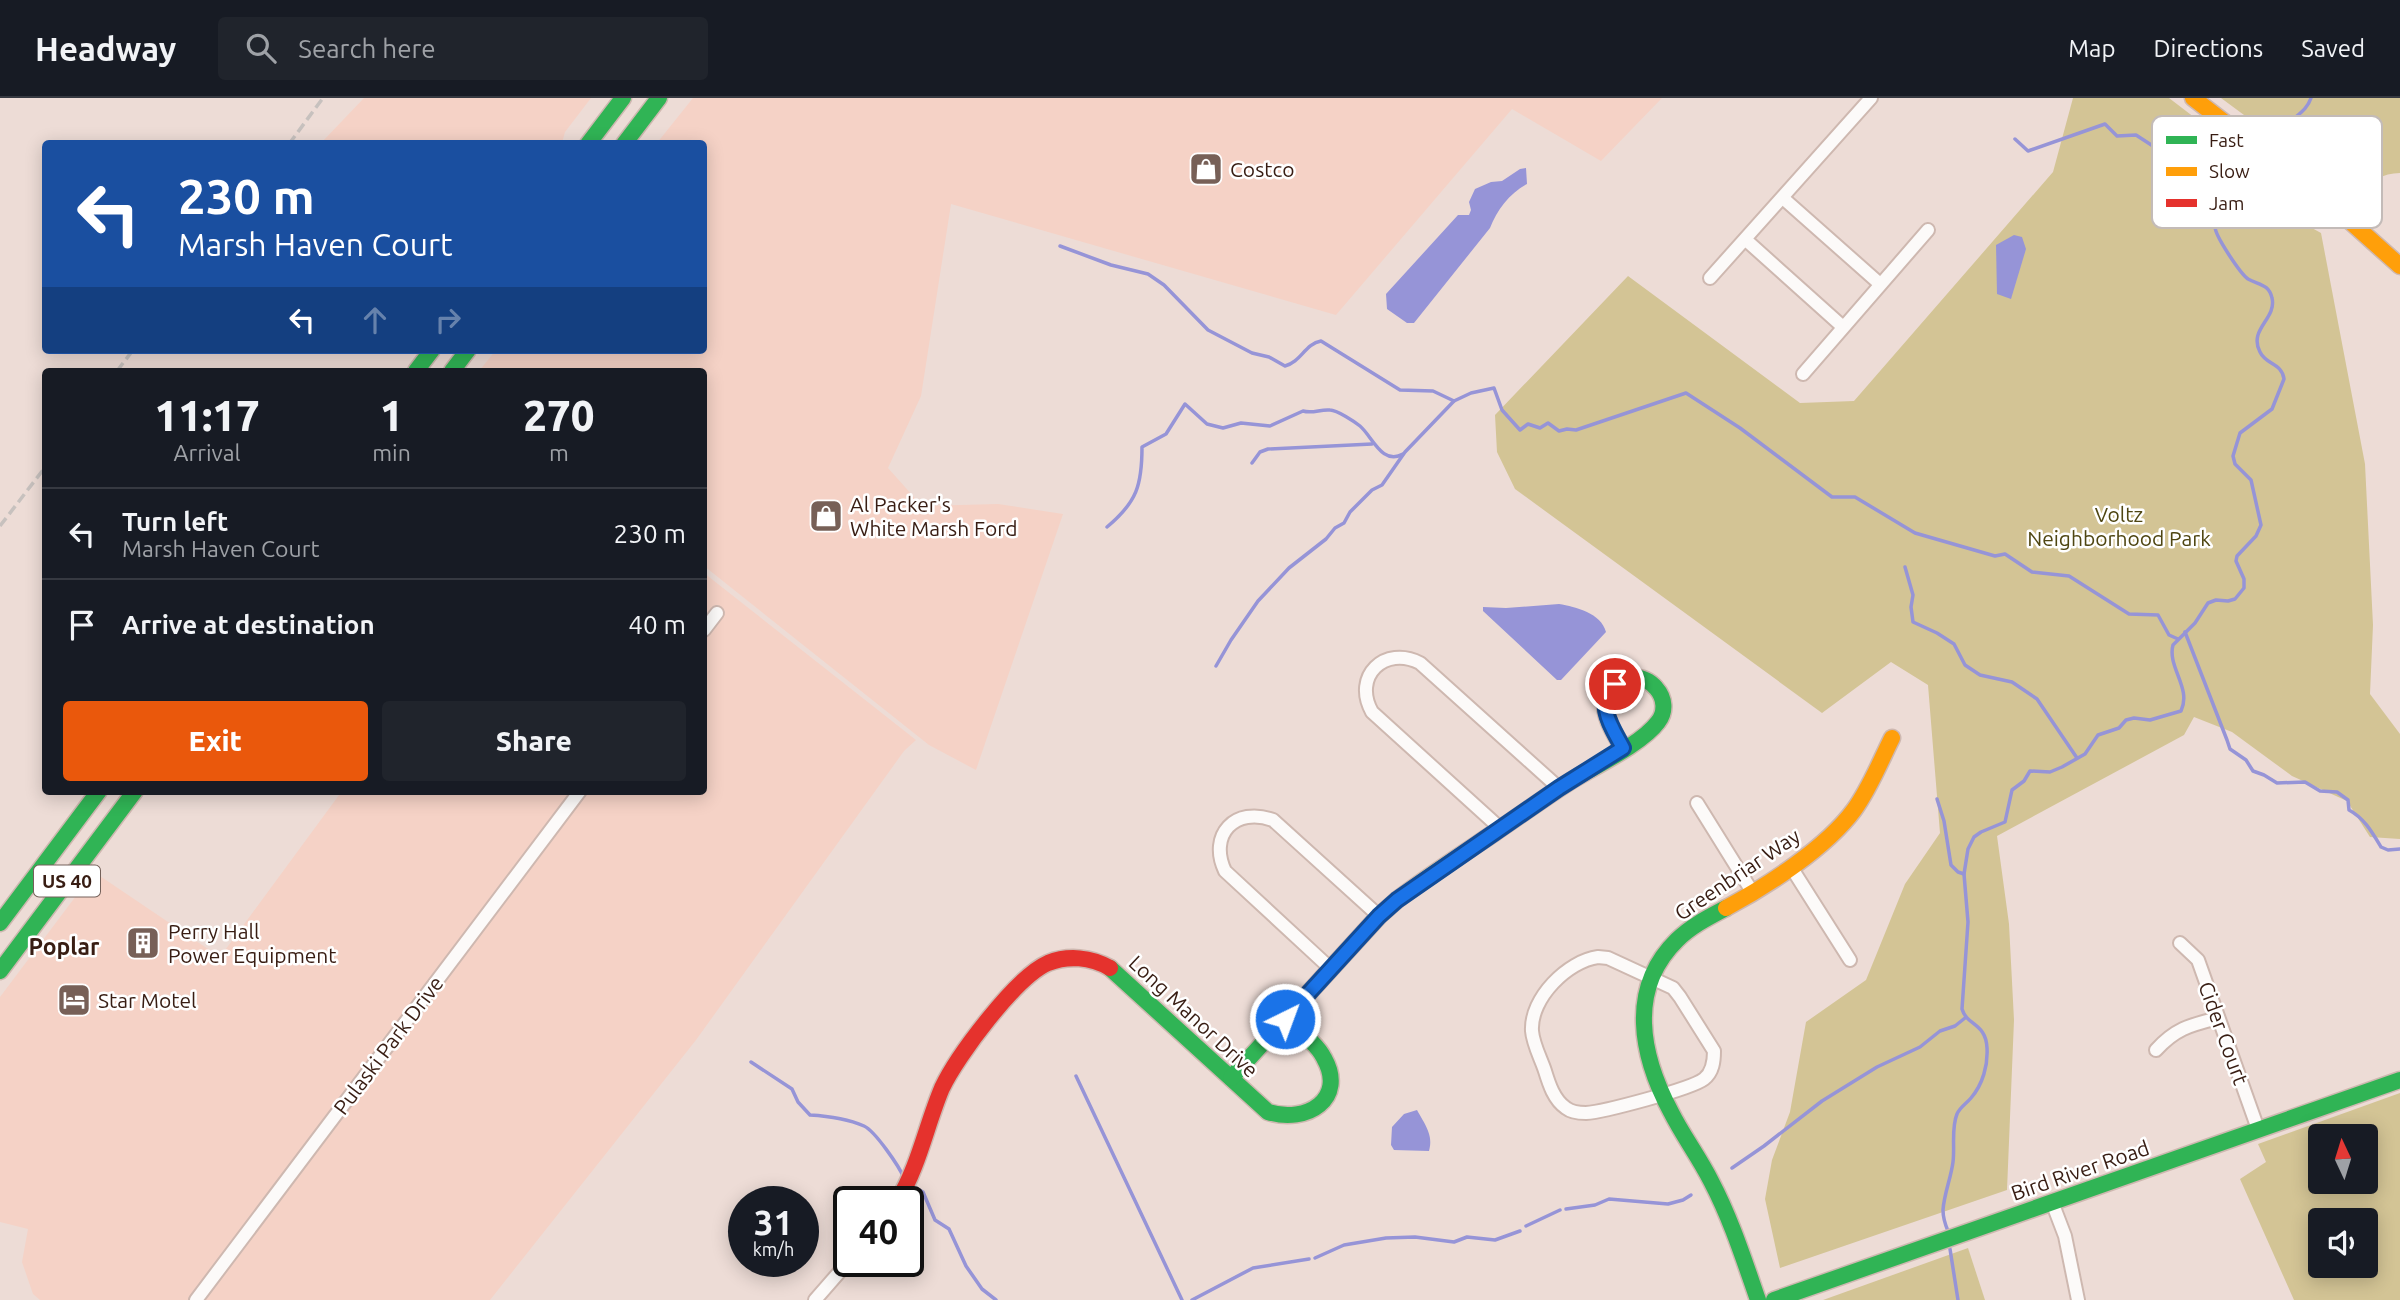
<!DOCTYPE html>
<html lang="en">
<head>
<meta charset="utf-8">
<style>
	body { margin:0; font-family:Ubuntu,sans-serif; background:#20242c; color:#f1f3f6; height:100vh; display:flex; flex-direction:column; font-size:26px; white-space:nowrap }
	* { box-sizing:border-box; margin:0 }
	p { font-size:23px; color:#9ea1a6 }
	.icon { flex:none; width:38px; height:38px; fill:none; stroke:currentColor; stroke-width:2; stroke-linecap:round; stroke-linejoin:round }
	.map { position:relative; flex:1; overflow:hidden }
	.sheet { position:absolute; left:42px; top:270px; width:665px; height:427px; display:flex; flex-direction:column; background:#171b24; border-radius:7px; box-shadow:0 4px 18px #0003 }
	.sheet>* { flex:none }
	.guide { position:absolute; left:42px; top:42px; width:665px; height:214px; border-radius:7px; box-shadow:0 4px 18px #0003; background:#1a4fa0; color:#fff; overflow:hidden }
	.needle { width:46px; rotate:356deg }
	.buttons { position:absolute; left:2308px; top:1026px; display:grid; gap:14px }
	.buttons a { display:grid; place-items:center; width:70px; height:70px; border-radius:7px; background:#171b24; box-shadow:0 4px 18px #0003; font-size:35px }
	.speed { position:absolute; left:728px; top:1088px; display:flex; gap:14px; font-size:35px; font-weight:700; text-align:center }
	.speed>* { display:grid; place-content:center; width:91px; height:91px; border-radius:50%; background:#171b24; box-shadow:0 4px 18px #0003; line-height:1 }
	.speed small { font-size:18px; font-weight:400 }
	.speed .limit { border:4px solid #111; border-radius:10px; background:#fff; color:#111 }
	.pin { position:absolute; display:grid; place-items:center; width:60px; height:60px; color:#fff; margin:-30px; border:4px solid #fff; border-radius:50%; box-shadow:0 2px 7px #0007 }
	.me { position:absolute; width:77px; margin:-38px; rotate:42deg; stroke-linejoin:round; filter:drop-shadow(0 0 5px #0008) }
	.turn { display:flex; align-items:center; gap:24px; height:147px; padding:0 21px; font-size:32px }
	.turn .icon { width:91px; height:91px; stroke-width:2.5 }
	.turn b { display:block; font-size:49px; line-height:60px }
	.lanes { display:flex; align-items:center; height:66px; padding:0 21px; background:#0003; justify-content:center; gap:35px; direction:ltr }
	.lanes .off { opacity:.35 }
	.eta { display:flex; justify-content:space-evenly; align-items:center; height:119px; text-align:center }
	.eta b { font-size:42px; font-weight:800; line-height:49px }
	.primary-button { display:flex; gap:14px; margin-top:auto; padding:14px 21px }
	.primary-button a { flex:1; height:80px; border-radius:7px; background:#ea580c; color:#fff; font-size:28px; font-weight:800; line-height:80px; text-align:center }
	.primary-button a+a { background:#20242c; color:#f1f3f6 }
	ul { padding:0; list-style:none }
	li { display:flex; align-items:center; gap:21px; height:91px; padding:0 21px; border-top:2px solid #363941 }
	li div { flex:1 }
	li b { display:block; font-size:26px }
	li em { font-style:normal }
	header { display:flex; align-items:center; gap:42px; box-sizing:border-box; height:98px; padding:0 35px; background:#171b24; border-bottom:2px solid #363941 }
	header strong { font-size:33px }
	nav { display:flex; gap:38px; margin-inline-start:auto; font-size:24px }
	.search { width:490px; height:63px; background:#20242c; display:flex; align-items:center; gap:18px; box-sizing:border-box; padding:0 24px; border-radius:7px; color:#9ea1a6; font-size:26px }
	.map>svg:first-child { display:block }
	.built { fill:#f5d2c6 }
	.green { fill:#d3c495; fill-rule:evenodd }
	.water { fill:#9694d7 }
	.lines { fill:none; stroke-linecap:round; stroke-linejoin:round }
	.stream { stroke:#9694d7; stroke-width:3.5 }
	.street-casing { stroke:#ceb8b0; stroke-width:16 }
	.fast-casing { stroke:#ceb8b0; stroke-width:19 }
	.slow-casing { stroke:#ceb8b0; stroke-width:19 }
	.jam-casing { stroke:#ceb8b0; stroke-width:19 }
	.street { stroke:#fcfaf9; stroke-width:12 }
	.fast { stroke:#30b455; stroke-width:16 }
	.slow { stroke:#ff9f0a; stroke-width:16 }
	.jam { stroke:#e5322d; stroke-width:16 }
	.rail { stroke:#c7c1be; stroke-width:3.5; stroke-dasharray:10 5; stroke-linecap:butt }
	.route-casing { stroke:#114b97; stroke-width:18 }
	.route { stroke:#1a73e8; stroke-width:12 }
	.labels { text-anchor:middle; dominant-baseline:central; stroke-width:5; stroke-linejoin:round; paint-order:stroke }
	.shield { fill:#fff; stroke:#74615a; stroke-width:2 }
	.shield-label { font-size:19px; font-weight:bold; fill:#381d13 }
	.poi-label { font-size:21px; fill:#381d13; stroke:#fff; text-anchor:start }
	.park-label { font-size:21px; fill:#4f4612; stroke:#fff }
	.street-label { font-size:21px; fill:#381d13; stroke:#fff }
	.neighbourhood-label { font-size:23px; font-weight:bold; fill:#381d13; stroke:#fff }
	.key { fill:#fff; stroke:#c3bbb8; stroke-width:2 }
	.key-label { font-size:19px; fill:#381d13 }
</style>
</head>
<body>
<header>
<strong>Headway</strong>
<div class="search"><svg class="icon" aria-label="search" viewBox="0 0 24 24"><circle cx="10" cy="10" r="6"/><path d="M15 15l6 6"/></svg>Search here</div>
<nav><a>Map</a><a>Directions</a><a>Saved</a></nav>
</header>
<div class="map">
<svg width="2400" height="1202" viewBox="0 0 2400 1202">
	<rect width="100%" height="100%" fill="#eddcd6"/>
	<g class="built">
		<polygon points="364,0 591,0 565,34 562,45 321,45"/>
		<polygon points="693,0 1662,0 1601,63 1512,11 1336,217 951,106 921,298 888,370 922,408 998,406 1063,416 976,672 929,647 704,468 704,273 479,273 496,252 704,252 704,46 657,45"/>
		<polygon points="704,475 916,642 904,653 696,942 490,1202 40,1202 33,1196 22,1164 28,1131 0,1124 0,899 94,774 220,859 342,693 704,693"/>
	</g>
	<g class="green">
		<polygon points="2073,0 2169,0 2275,81 2264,98 2263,103 2321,135 2365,366 2373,527 2370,596 2400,636 2400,741 2370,739 2347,703 2292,678 2232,634 2194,619 2184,637 1997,738 2009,826 2014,922 2007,1092 1780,1170 1765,1101 1772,1062 1790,1014 1806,924 1866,882 1905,786 1940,735 1928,587 1891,564 1822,615 1515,391 1497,354 1495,317 1628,178 1800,305 1854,303 2053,74"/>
		<path d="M2221,0H2400V75C2383,75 2369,84 2357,95L2331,77L2328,79Z"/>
		<path d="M2400,995V1202H2294L2240,1081L2266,1064L2258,1046ZM2320,1038H2366V1083H2320ZM2320,1122H2366V1167H2320Z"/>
		<polygon points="1968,1150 1985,1202 1823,1202"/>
	</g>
	<g class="water">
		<path d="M1526,70L1527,86C1510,95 1497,112 1490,130L1414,225H1407L1387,211L1386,196L1458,117H1469L1471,112L1469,104L1475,91L1491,84L1502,83L1520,71Z"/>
		<polygon points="2014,137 2022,139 2026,151 2011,201 1997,196 1996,147"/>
		<path d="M1559,506C1576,509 1601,515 1606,534L1561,582H1557L1483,513V509L1506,510Z"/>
		<path d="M1417,1012C1424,1025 1434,1037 1429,1053L1394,1052L1391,1047L1392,1029L1404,1016Z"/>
	</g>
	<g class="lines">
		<g class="stream">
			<polyline points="2015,41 2028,53 2105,26 2117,38 2136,37 2159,52 2196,59 2232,75"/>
			<path d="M2279,57C2284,49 2280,38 2285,30C2293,18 2306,15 2311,0"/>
			<path d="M1060,148L1111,167L1148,176L1164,187L1208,232L1252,255L1269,259L1285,268C1301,264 1305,246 1321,243L1400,292L1433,293L1454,303"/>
			<polyline points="1252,365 1260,354 1268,351 1372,346"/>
			<path d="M1107,429C1137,404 1142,387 1142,349L1166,336L1185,306L1207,326L1223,330L1241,325L1270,328L1303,313C1313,316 1320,311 1330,312C1337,312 1355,324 1360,328C1372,338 1382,368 1403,356"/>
			<polyline points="1905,469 1913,497 1911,509 1913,524 1937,535 1954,546 1965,567 1980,577 2012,584 2037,601 2077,660"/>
			<path d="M2185,534L2227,642L2230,651L2246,662L2253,673L2264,677L2277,685L2305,684L2320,693L2337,694L2348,702L2349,712C2364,720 2372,734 2381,749L2388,752L2400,751"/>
			<polyline points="1216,568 1231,542 1258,503 1289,470 1326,441 1335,430 1344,425 1350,414 1372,392 1382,387 1405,354 1454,303 1471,295 1494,290 1502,312 1520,332 1528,326 1540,330 1548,325 1559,333 1567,331 1576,332 1686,295 1740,330 1832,399 1855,399 1915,435 1995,458 2005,456 2032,474 2069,478 2129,516 2158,517 2169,537 2178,541"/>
			<polyline points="1937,701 1944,723 1951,767 1958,774 1964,776"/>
			<path d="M751,964L792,991L798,1004L810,1017C827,1018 848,1021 864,1028C875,1033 899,1068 904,1080"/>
			<polyline points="1076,978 1182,1202"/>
			<polyline points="1732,1070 1764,1048 1822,1003 1877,969 1920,949 1940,933 1955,928 1965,920"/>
			<polyline points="914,1089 923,1094 935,1122 949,1131 966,1168 982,1191 996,1202"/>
			<polyline points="1566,1111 1595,1107 1609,1101 1668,1106 1683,1102 1691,1097"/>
			<polyline points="1526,1128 1560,1112"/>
			<path d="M1948,1133C1945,1126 1943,1119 1943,1112C1944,1096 1951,1080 1953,1064C1955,1049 1951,1030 1957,1016C1960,1009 1966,1006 1971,1000C1983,986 1988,967 1987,950C1986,925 1967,928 1962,911L1968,824L1964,776L1968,751L1974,739L1981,734L2005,724L2012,692L2024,683L2030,673L2050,674L2062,669L2085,656L2098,637L2119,630L2126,622L2134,620L2150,622L2181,613C2192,590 2167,569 2173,547L2195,525L2208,505L2216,502L2228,503L2235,501L2244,490V481L2236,463L2237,458L2256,438L2261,427L2251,382L2235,366L2233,358L2240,335L2272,311L2284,281C2282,265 2266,267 2260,254C2248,231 2277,221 2272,200C2269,186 2259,187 2248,181C2241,176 2213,136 2215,127C2216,120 2234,112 2239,100L2230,83V77L2238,72L2267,66"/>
			<polyline points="1950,1151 1958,1202"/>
			<polyline points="1315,1160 1344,1147 1386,1140 1415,1139 1454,1144 1467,1139 1495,1142 1520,1133"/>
			<polyline points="1192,1202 1253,1170 1309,1161"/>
		</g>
		<defs>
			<g id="street">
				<polyline points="1784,101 1880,186"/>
				<polyline points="1746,142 1843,229"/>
				<polyline points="1710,180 1871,0"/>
				<polyline points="1803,276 1928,132"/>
				<polyline points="704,532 717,515"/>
				<polyline points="1697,705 1753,795"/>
				<path d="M1501,731L1372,614C1352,578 1385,547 1420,565L1559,690"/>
				<polyline points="1791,769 1850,862"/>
				<polyline points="2180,845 2198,862 2258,1031"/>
				<path d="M1598,859L1608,860L1673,890L1680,899L1714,953C1714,963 1713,974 1704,981C1691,991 1603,1014 1586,1015C1579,1015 1571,1014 1566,1010C1554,1002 1549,986 1545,973C1541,961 1533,946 1532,933C1530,900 1568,863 1598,859Z"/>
				<path d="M1331,871L1225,773C1208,737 1235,708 1273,722L1379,818"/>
				<path d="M2156,952C2176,930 2191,927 2218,920"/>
				<polyline points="2052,1104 2065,1138 2078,1202"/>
				<polyline points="196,1202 580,693"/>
				<polyline points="815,1202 849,1163"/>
			</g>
			<g id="fast">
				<polyline points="588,46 623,0"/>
				<polyline points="624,46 659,0"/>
				<polyline points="416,273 432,252"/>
				<polyline points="452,273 468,252"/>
				<path d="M1726,810C1709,819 1691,828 1677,842C1627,891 1641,958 1671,1014C1683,1038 1699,1059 1711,1083C1731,1121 1744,1162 1758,1202"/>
				<polyline points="0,825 99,693"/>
				<path d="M1110,870L1268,1014C1307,1026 1347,1001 1324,960C1316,944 1298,933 1285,921"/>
				<polyline points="0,873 135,693"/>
				<path d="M1231,980L1379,818L1397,802C1428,778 1461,757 1494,735C1519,718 1544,700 1569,684C1593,669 1642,646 1658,624C1666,614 1665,600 1656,590C1644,576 1621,575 1610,591C1597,610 1613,633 1623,650"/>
				<polyline points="1774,1202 2400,982"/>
			</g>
			<g id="slow">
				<polyline points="2193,0 2333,108 2400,168"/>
				<path d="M1726,810C1767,788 1826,750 1854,712C1870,690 1880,664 1892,640"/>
			</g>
			<path id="jam" d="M897,1104C919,1068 926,1028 942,990C957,958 1016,879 1048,865C1068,857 1091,859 1110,870"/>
		</defs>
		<use href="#street" class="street-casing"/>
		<use href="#fast" class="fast-casing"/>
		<use href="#slow" class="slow-casing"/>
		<use href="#jam" class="jam-casing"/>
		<use href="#street" class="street"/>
		<use href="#fast" class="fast"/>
		<use href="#slow" class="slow"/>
		<use href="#jam" class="jam"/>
		<g class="rail">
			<polyline points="289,46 323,0"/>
			<polyline points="117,273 133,252"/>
			<polyline points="0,428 46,368"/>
		</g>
	</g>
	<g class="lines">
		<defs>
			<path id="route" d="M1285,921L1379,818L1397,802L1559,690L1623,650C1612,629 1595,607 1615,586"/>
		</defs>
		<use href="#route" class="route-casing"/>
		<use href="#route" class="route"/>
	</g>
	<defs>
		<symbol id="shop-square" viewBox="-11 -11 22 22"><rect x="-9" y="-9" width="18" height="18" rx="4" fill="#776057" stroke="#fff"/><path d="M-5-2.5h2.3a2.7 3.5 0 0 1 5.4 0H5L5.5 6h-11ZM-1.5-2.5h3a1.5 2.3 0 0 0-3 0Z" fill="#fff"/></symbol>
		<symbol id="building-square" viewBox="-11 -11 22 22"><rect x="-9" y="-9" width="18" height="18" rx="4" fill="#776057" stroke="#fff"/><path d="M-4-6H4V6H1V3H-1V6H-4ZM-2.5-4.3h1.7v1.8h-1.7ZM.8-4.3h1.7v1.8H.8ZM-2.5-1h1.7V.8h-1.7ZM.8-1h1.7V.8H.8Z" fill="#fff"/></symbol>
		<symbol id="hotel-square" viewBox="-11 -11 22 22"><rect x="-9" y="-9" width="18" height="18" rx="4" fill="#776057" stroke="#fff"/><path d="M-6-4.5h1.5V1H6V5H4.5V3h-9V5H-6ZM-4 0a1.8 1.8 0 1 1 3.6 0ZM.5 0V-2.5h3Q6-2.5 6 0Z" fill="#fff"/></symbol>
	</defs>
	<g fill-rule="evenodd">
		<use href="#shop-square" x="1187" y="52" width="38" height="38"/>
		<use href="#shop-square" x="807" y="399" width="38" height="38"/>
		<use href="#building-square" x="124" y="826" width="38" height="38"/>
		<use href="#hotel-square" x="55" y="883" width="38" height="38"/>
	</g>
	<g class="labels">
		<rect class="shield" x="34" y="767.5" width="66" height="31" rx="5"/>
		<g class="shield-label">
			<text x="67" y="783">US 40</text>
		</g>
		<g class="poi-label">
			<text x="1230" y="71">Costco</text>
			<text x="850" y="406">Al Packer's<tspan x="850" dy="24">White Marsh Ford</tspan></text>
			<text x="168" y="833">Perry Hall<tspan x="168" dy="24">Power Equipment</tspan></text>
			<text x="98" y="902">Star Motel</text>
		</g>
		<g class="park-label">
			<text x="2119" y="416">Voltz<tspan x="2119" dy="24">Neighborhood Park</tspan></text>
		</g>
		<g class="street-label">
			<text transform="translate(1737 776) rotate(-34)">Greenbriar Way</text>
			<text transform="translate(1194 918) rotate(43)">Long Manor Drive</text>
			<text transform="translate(2224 935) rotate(70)">Cider Court</text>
			<text transform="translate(388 947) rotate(-53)">Pulaski Park Drive</text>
			<text transform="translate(2080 1072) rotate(-19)">Bird River Road</text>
		</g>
		<g class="neighbourhood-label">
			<text x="64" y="848">Poplar</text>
		</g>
	</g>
	<rect x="2152" y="18" width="230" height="112" rx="10" class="key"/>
	<rect x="2166" y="38" width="31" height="8" fill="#30b455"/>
	<rect x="2166" y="69" width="31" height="9" fill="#ff9f0a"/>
	<rect x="2166" y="101" width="31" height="8" fill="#e5322d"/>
	<g class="key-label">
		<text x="2209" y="49">Fast</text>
		<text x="2209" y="80">Slow</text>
		<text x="2209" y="112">Jam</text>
	</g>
</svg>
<div class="buttons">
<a><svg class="needle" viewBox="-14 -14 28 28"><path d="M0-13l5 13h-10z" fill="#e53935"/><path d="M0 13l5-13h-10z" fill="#9ea1a6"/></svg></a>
<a><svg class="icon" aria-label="sound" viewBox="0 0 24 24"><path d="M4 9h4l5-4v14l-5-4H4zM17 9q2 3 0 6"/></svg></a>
</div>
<div class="speed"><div>31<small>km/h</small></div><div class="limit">40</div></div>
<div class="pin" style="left:1615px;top:586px;background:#d93025"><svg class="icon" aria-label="arrive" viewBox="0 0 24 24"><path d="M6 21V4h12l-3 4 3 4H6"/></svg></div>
<svg class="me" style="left:1285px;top:921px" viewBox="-20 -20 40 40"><circle r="17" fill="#1a73e8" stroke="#fff" stroke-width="3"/><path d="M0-11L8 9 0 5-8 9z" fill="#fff"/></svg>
<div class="guide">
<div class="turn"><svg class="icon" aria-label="left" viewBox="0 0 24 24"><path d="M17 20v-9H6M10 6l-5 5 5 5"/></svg><div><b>230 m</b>Marsh Haven Court</div></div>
<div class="lanes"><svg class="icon" aria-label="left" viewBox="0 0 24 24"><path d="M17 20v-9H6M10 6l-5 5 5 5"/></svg><svg class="icon off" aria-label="ahead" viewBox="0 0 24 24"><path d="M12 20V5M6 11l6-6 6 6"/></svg><svg class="icon off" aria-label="right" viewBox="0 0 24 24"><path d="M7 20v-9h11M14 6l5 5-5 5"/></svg></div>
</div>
<section class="sheet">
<div class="eta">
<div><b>11:17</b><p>Arrival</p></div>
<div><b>1</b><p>min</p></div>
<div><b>270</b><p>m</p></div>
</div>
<ul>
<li><svg class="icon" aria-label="left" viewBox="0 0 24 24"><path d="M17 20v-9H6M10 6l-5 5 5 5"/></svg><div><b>Turn left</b><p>Marsh Haven Court</p></div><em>230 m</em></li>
<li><svg class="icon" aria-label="arrive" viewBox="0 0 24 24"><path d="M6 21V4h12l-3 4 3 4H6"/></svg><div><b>Arrive at destination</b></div><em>40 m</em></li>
</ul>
<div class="primary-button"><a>Exit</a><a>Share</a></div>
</section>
</div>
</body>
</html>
